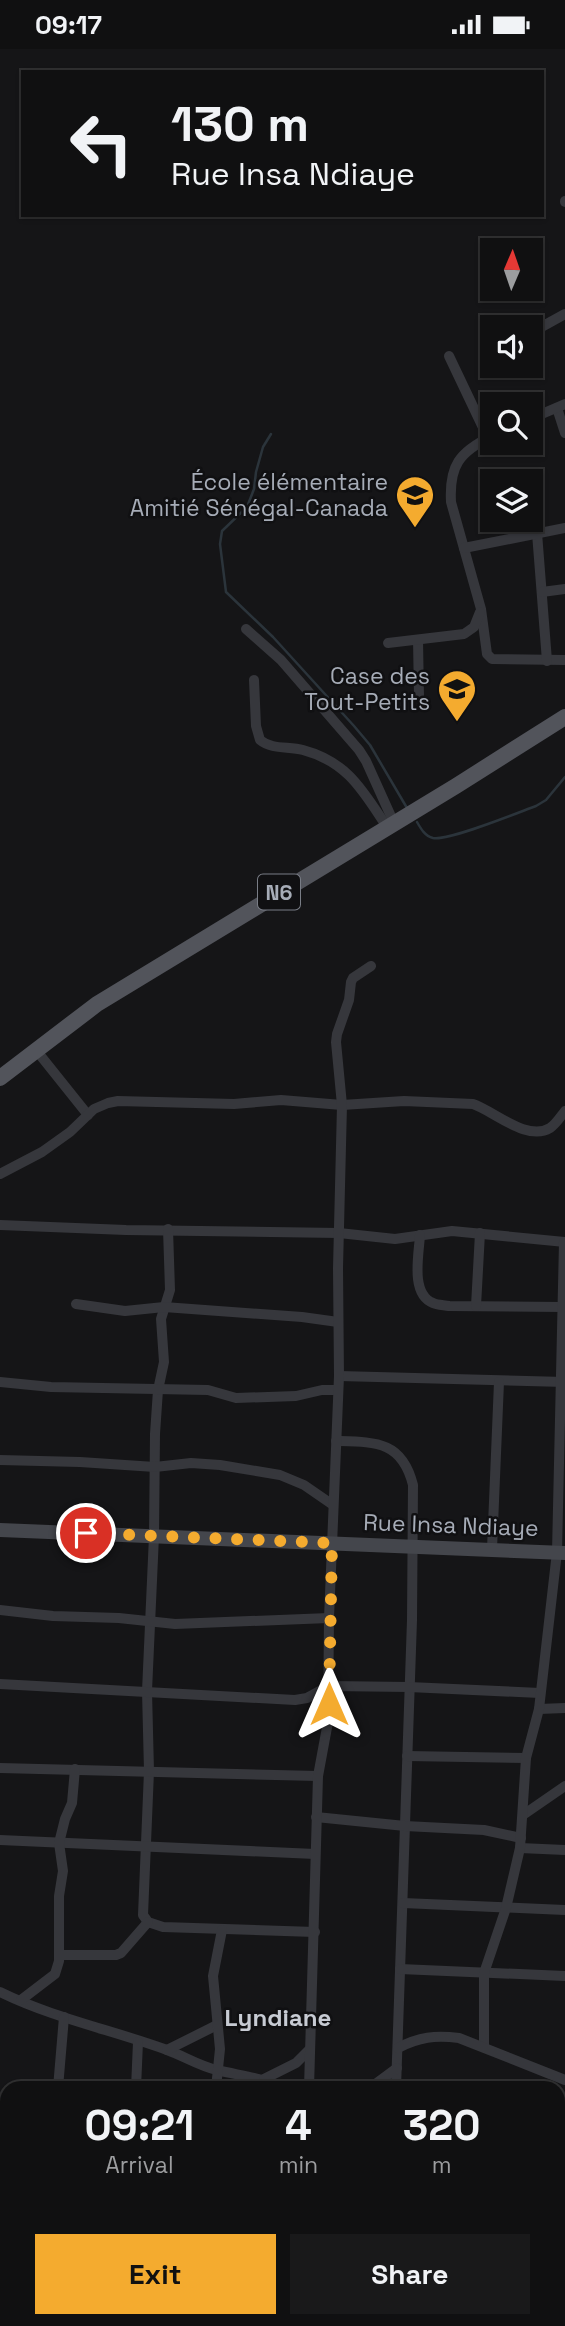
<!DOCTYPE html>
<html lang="en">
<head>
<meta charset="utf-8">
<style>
	body { margin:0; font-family:"Space Grotesk",sans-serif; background:#19191a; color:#f1f3f6; height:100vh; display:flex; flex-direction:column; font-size:26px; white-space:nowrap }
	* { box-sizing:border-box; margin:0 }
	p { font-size:23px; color:#9c9d9f }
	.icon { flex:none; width:38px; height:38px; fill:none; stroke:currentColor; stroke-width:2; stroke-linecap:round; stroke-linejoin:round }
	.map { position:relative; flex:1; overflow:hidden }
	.details { position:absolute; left:0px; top:2032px; width:565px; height:247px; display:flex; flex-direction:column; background:#101011; border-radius:21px 21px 0 0; box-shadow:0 2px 5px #0004,0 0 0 2px #303031 }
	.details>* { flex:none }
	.guide { position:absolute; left:21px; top:21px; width:523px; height:147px; border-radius:0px; box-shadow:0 2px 5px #0004,0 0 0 2px #303031; background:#101011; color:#f1f3f6; overflow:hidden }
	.needle { width:46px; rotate:2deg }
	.controls { position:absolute; left:480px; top:189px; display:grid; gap:14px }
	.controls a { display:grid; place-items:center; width:63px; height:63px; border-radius:0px; background:#101011; box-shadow:0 2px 5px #0004,0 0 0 2px #303031; font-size:35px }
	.pin { position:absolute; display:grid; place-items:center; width:60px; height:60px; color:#fff; margin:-30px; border:4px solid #fff; border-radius:50%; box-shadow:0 2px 7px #0007 }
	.me { position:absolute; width:77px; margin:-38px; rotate:0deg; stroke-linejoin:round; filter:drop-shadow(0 0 5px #0008) }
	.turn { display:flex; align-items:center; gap:24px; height:147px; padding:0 35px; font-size:32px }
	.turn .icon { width:91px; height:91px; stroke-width:2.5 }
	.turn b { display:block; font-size:49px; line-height:60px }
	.eta { display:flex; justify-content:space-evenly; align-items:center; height:119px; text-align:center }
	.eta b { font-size:42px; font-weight:800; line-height:49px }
	.action { display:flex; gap:14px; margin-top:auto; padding:14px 35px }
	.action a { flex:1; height:80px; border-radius:0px; background:#f4ab2f; color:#111; font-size:28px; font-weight:800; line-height:80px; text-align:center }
	.action a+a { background:#19191a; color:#f1f3f6 }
	.status { display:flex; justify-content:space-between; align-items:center; height:49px; padding:0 35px; background:#101011; direction:ltr }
	.status svg { height:19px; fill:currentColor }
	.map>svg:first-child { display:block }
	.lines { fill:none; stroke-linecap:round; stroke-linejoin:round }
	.stream { stroke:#2b343b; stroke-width:2.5 }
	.minor { stroke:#36373c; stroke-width:10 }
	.secondary { stroke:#44464c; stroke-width:14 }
	.primary { stroke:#52545b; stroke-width:16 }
	.route { stroke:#f4ab2f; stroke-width:12; stroke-dasharray:0 21.6 }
	.labels { text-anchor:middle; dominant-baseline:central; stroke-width:5; stroke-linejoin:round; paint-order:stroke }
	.shield { fill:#101012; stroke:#797d86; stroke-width:2 }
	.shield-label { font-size:21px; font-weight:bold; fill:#a6acb7 }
	.poi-label { font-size:23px; fill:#a6acb7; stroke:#101012; text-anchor:end }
	.street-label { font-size:23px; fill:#a6acb7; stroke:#101012 }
	.neighbourhood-label { font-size:24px; font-weight:bold; fill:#c7cbd3; stroke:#101012 }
</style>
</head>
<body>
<div class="status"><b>09:17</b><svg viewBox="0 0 49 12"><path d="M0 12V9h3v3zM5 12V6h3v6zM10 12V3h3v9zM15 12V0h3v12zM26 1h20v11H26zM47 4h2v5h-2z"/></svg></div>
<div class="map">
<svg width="565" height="2277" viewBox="0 0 565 2277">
	<rect width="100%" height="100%" fill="#151517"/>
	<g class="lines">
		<g class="stream">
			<polyline points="271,385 263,398 256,423 254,440 247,458 222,482 220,495 226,543 273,588 354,677 370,696 407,759"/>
			<path d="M417,773C421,780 425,787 433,789C449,792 517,764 536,757L546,751L565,728"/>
		</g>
		<g class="minor">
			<polyline points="565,152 565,153"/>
			<polyline points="536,281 565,265"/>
			<polyline points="449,307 488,389"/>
			<polyline points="557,359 565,384"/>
			<polyline points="530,370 565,355"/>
			<path d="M492,387C459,403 449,417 451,453L481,560L487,605L492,610L565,611"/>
			<polyline points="537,484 547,612"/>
			<polyline points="464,499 565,479"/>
			<polyline points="542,543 565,540"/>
			<polyline points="246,580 281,611 359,701 366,712 394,774"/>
			<polyline points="418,591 419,647"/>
			<polyline points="388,594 464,585 474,578 480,563"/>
			<path d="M254,631L256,677L260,691C272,701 289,697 303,701C348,713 363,742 387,778"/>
			<polyline points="36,1001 88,1066"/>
			<path d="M0,1125L42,1103L70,1083L94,1060L108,1054L118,1052L234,1055L281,1051L342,1056L404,1052L473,1055C494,1062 527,1093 550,1079C556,1075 561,1067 565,1062"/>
			<polyline points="0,1176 126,1181 339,1184 395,1190 452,1182 565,1193"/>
			<polyline points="168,1180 170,1241 161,1270 164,1313 158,1341 155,1385 154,1487 147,1642 149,1722 143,1866 148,1873 163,1878 315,1883"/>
			<path d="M420,1186C419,1205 410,1245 433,1254C437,1256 444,1256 449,1257L563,1258"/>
			<polyline points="76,1255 125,1262 164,1258 302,1268 338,1273"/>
			<polyline points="476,1257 480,1184"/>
			<polyline points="339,1327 565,1333"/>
			<polyline points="0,1333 51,1338 208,1341 236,1349 296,1347 322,1341 338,1341"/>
			<path d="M336,1392C376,1393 402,1392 413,1436L412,1571L396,2039"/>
			<polyline points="0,1411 80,1413 155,1418 191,1414 220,1416 280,1426 304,1436 333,1456"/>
			<polyline points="492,1500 499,1333"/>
			<polyline points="0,1561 53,1567 119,1569 175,1575 329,1569"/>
			<polyline points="0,1635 295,1651 307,1649 329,1637 409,1638 540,1644"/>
			<polyline points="539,1660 565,1659"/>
			<polyline points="407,1707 526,1709"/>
			<polyline points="0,1719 318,1727"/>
			<polyline points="523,1766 565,1737"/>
			<polyline points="316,1768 405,1777 484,1781 521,1789"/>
			<polyline points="0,1791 315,1805"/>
			<polyline points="520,1799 565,1801"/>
			<polyline points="403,1854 565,1861"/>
			<polyline points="59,1906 116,1906 121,1904 148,1873"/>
			<polyline points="400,1920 565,1927"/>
			<path d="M0,1943C53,1969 112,1981 167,2001C184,2007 199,2017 217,2021C242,2027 259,2028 284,2039"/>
			<polyline points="21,1951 55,1925 59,1912 59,1847 63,1822 59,1794 65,1770 72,1754 75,1720"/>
			<polyline points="484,1997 484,1924 506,1859 520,1799 526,1709 539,1660 557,1503 564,1193"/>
			<path d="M398,1999C419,1988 435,1986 459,1989L565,2031"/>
			<polyline points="167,2001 217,1976"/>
			<polyline points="264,2030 296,2014 309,2001"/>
			<polyline points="58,2039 64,1968"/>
			<polyline points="136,2039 138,1993"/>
			<polyline points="216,2039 220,2000 213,1927 222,1881"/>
			<polyline points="309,2039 318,1727 328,1673 329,1569 339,1327 338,1219 342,1056 336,993 337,985 349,951 351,933 353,929 371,917"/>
			<polyline points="370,2039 397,2019"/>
			<polyline points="0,2054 7,2054"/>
			<polyline points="0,2129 7,2129"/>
			<polyline points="558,2137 562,2120"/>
			<polyline points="0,2207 7,2208"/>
			<polyline points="558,2255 565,2255"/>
			<polyline points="51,2272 51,2277"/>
			<polyline points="304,2272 304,2277"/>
			<polyline points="129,2277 129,2272"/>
			<polyline points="205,2277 205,2272"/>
			<polyline points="451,2277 451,2272"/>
		</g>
		<polyline class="secondary" points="0,1481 565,1504"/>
		<polyline class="primary" points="0,1029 97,955 456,737 565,668"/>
	</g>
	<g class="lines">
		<polyline class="route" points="86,1484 332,1494 329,1655"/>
	</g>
	<defs>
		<symbol id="school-pin" viewBox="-11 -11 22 30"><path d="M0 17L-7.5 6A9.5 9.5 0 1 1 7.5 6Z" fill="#f4ab2f" stroke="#101012"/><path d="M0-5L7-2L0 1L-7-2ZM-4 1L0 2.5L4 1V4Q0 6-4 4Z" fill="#111"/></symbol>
	</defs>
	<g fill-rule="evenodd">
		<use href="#school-pin" x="393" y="424" width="44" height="60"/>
		<use href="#school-pin" x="435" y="618" width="44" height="60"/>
	</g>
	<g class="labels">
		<rect class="shield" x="258" y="825.5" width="42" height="35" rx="5"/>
		<g class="shield-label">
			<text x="279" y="843">N6</text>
		</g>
		<g class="poi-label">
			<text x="388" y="433">École élémentaire<tspan x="388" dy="26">Amitié Sénégal-Canada</tspan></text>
			<text x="430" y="627">Case des<tspan x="430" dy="26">Tout-Petits</tspan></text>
		</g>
		<g class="street-label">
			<text transform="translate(451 1476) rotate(2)">Rue Insa Ndiaye</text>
		</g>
		<g class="neighbourhood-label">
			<text x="278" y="1968">Lyndiane</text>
		</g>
	</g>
</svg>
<div class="controls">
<a><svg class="needle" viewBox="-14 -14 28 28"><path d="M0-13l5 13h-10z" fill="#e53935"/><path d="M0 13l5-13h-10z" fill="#9c9d9f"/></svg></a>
<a><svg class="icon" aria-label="sound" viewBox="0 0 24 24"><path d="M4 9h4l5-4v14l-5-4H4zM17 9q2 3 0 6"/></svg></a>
<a><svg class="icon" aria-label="search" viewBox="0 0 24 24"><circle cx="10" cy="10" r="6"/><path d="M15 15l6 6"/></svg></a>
<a><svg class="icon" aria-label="layers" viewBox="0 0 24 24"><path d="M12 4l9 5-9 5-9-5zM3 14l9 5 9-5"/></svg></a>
</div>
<div class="pin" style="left:86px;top:1484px;background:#d93025"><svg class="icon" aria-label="arrive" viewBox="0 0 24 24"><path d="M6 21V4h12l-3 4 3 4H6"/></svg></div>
<svg class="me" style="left:329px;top:1655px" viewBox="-20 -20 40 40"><path d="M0-17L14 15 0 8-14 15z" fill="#f4ab2f" stroke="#fff" stroke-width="4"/></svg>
<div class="guide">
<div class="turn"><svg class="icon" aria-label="left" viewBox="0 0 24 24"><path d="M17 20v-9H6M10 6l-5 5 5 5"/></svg><div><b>130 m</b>Rue Insa Ndiaye</div></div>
</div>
<section class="details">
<div class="eta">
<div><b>09:21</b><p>Arrival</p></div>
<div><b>4</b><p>min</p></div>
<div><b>320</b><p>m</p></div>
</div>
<div class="action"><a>Exit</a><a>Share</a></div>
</section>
</div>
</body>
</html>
